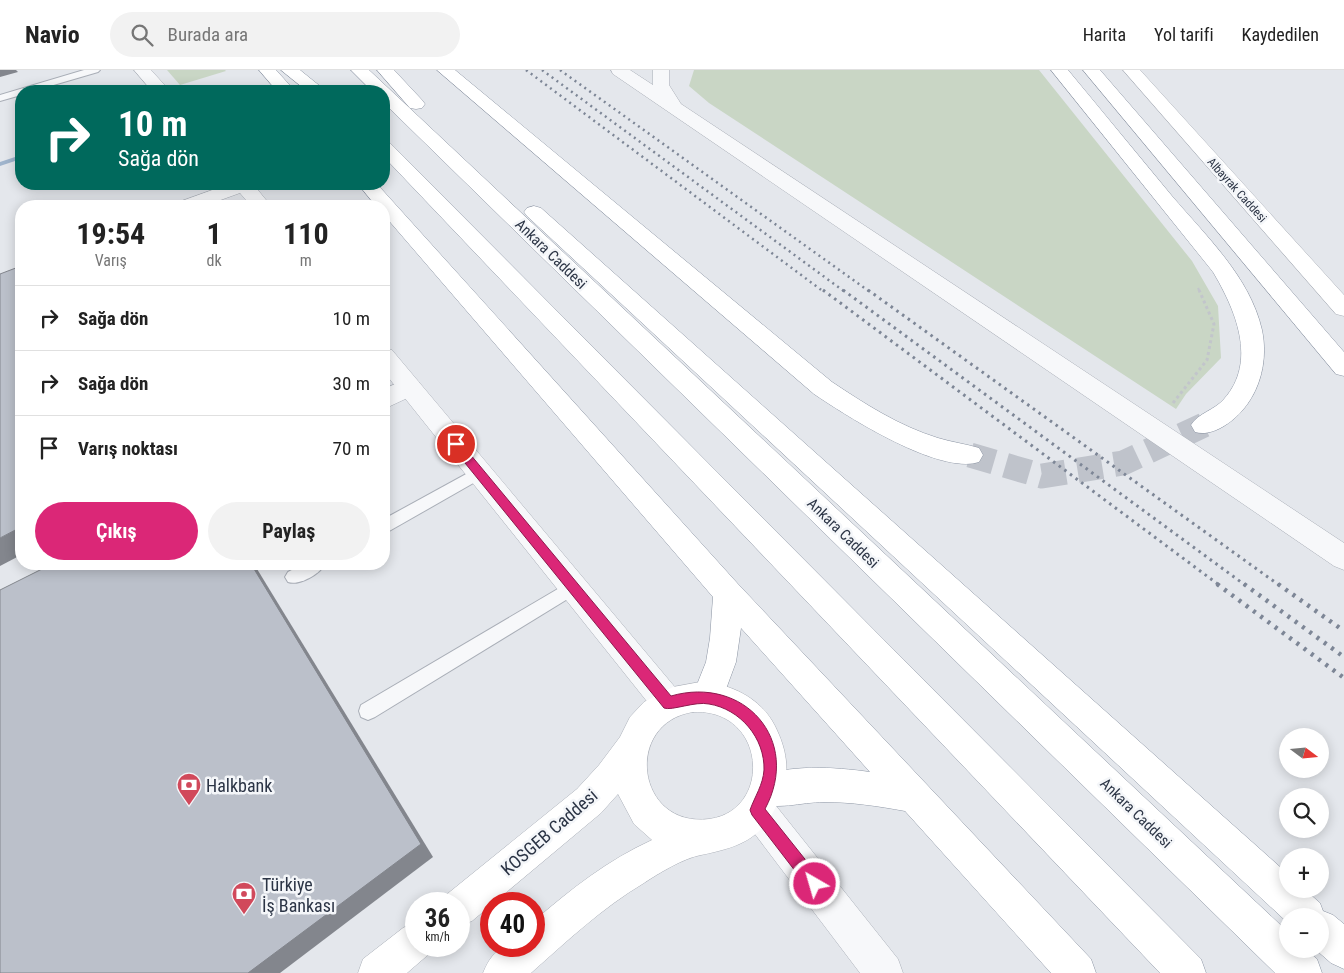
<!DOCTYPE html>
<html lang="tr">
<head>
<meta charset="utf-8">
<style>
	body { margin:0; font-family:"Roboto Condensed",sans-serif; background:#f2f2f2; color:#222; height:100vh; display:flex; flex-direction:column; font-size:19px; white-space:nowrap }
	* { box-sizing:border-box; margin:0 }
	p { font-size:16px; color:#767676 }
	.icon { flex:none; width:28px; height:28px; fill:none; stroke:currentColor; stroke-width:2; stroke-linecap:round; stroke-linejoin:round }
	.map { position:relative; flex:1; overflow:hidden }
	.details { position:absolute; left:15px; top:130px; width:375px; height:370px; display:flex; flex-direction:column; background:#fff; border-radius:20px; box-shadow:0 2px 12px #0003 }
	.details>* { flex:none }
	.guide { position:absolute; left:15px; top:15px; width:375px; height:105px; border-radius:20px; box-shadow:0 2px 12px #0003; background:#00695c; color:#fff; overflow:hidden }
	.needle { width:32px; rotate:106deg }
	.controls { position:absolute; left:1279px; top:658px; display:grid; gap:10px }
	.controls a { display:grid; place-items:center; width:50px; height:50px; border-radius:50%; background:#fff; box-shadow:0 2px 12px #0003; font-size:25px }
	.speed { position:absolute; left:405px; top:822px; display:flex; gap:10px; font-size:25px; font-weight:700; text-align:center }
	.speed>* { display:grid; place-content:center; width:65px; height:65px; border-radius:50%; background:#fff; box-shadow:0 2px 12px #0003; line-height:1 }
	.speed small { font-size:12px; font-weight:400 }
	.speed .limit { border:8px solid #d22; background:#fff; color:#111 }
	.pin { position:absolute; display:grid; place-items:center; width:42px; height:42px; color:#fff; margin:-21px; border:2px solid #fff; border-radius:50%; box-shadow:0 1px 5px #0007 }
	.me { position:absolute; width:55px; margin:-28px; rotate:322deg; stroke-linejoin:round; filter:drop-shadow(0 0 4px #0008) }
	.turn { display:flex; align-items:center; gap:18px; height:105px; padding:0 20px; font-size:22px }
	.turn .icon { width:65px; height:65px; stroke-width:2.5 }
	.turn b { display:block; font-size:35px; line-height:42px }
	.eta { display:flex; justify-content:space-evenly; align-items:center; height:85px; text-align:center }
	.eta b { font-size:30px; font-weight:700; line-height:35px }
	.action { display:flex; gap:10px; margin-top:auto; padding:10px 20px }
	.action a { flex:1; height:58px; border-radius:30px; background:#db2777; color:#fff; font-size:20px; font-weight:700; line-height:58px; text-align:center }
	.action a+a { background:#f2f2f2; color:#222 }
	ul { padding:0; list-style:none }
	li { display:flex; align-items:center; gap:15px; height:65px; padding:0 20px; border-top:1px solid #e0e0e0 }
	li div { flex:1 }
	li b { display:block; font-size:19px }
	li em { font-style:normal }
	header { display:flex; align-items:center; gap:30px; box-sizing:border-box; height:70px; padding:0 25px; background:#fff; border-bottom:1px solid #e0e0e0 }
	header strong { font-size:24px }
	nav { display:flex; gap:28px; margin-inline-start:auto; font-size:18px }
	.search { width:350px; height:45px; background:#f2f2f2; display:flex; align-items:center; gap:12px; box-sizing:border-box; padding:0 18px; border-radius:28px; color:#767676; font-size:19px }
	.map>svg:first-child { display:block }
	.green { fill:#c9d6c5 }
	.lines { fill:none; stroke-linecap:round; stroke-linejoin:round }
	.stream { fill:#9fb4cc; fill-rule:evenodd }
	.trunk-tunnel { stroke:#bfc3cb; stroke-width:25; stroke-dasharray:25 12; stroke-linecap:butt }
	.service-casing { stroke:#a9aeb7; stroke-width:2 }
	.minor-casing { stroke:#a9aeb7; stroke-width:1 }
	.tertiary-casing { stroke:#a9aeb7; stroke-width:1 }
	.secondary-casing { stroke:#a9aeb7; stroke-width:1 }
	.trunk-casing { stroke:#8b94a3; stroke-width:1 }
	.path-far1 { stroke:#c2c5cb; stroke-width:2; stroke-dasharray:2.5 2.5; stroke-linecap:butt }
	.path { stroke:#c2c5cb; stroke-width:3; stroke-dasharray:3 3; stroke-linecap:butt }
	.service { fill:#f7f8fa; fill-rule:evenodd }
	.minor { fill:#f7f8fa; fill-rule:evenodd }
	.tertiary { fill:#f7f8fa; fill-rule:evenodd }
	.secondary { fill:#fff; fill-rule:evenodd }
	.trunk { fill:#fff; fill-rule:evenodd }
	.rail-far2 { stroke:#7d8696; stroke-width:2.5; stroke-dasharray:2 4; stroke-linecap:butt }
	.rail-far1 { stroke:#7d8696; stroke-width:3; stroke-dasharray:2.5 4.5; stroke-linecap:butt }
	.rail { stroke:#7d8696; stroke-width:4.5; stroke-dasharray:3 6; stroke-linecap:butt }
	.shaded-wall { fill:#83868d }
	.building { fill:#bbc0ca; stroke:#83868d }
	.route { fill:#db2777; stroke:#8e194d }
	.labels { text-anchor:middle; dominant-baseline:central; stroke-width:5; stroke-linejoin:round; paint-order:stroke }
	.far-street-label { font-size:12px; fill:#2b3445; stroke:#f4f6f9 }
	.street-label { font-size:15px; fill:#2b3445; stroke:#f4f6f9 }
	.near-poi-label { font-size:18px; fill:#2b3445; stroke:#f4f6f9; text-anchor:start }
	.near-street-label { font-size:18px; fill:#2b3445; stroke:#f4f6f9 }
</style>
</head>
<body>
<header>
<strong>Navio</strong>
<div class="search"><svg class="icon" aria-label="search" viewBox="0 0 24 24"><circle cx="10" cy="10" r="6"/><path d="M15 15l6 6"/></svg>Burada ara</div>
<nav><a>Harita</a><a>Yol tarifi</a><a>Kaydedilen</a></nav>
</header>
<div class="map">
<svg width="1344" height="903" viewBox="0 0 1344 903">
	<rect width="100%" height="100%" fill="#e4e7ec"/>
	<g class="green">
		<polygon points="167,0 225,0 226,1 180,15"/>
		<polygon points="694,0 1039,0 1192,191 1218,236 1221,288 1186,324 1176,339 709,33 689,16"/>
	</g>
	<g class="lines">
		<polygon class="stream" points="21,85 21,89 0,96 0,92"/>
		<polyline class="trunk-tunnel" points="970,385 1042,406 1123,393 1204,355"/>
		<defs>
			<g id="service">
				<polygon points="84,0 100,0 98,2 33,21 21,21 21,25 0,31 0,25"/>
				<polygon points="479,397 484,399 487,403 484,407 384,464 384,449"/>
				<path d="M303,494H325C320,504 299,516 288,512L285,507L288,502Z"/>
				<polygon points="573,510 579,512 582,517 579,522 375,647 368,650 361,647 359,641 361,635"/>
			</g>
			<polygon id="minor" points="409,308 418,311 421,317 418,323 384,339 384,319"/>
			<g id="tertiary">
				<polygon points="134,0 151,0 170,21 152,21"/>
				<polygon points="611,0 630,0 653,15 653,0 669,0 669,15 681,34 1344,473 1344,500 1334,496 613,4"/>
				<polygon points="229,114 253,114 271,136 251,136 240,123 204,136 176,136 179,132"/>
				<polygon points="384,278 392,280 679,622 684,633 679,644 668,648 657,644 384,302"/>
				<polygon points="757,722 769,727 898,889 903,903 860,903 745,751 740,739 745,727"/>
			</g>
			<g id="secondary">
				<polygon points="1123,0 1140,0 1344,225 1344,246 1336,244"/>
				<path d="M700,612C730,613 761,628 775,656C786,678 791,701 781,725C764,768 744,776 701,785C684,788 659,803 644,813C602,838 567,871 531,903H483C495,874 506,876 534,876V851C571,819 608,790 652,770L634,754L618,724L601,743L472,851L459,856V834H442L446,825L577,719L599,695L620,667L630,647L644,632L673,617ZM693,642C767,638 773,741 709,749C636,758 623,653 693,642Z"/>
				<polygon points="416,852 416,876 433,876 429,884 407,903 358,903 363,889 403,858"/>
			</g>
			<g id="trunk">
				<polygon points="259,0 276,0 295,21 277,21"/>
				<polygon points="281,0 300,0 326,21 307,21"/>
				<polygon points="351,0 369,0 1288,862 1288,879 1305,879 1317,889 1322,903 1275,903 384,33 384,21 372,21"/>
				<polygon points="377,0 394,0 422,30 425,34 422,38 416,39 410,38"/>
				<path d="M437,0H455L832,312C865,334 899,356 938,368C951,372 966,374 979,378L983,385L979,392C939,405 848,347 814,324Z"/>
				<path d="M1051,0H1068C1103,42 1137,84 1172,126C1206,166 1250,207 1262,260C1268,289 1261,320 1241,342C1230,354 1211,367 1195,362L1191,355C1198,343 1215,340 1224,329C1258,291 1235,239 1213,202Z"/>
				<polygon points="1083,0 1100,0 1344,282 1344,306 1336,304"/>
				<polygon points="384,71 390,73 1201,889 1206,903 1160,903 384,87"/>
				<path d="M358,114H377L738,514L1091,889L1096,903H1051L905,741C878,736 851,732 824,732C801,732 776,741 755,732L750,720L755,708C790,694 833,697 870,702L741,558L736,592L719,638L708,642L697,638L692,627L706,592L710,568L713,527L384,145V136H376Z"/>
				<polygon points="534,136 541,138 1288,804 1288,819 1304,819 1320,833 1323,841 1333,845 1344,854 1344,899 1331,893 1315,879 1320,879 1320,846 1288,846 1288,853 527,146 524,142 527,138"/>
			</g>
		</defs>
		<use href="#service" class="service-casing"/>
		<use href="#minor" class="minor-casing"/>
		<use href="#tertiary" class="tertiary-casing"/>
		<use href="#secondary" class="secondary-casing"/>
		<use href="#trunk" class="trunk-casing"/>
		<polyline class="path-far1" points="1198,218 1200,222"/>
		<polyline class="path" points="1173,333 1207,290 1214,254 1199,220"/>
		<use href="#service" class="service"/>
		<use href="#minor" class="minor"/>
		<use href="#tertiary" class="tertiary"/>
		<use href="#secondary" class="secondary"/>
		<use href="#trunk" class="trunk"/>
		<g class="rail-far2">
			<polyline points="526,0 824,222"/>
			<polyline points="542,0 845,222"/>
			<polyline points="560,0 870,222"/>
		</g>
		<g class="rail-far1">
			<polyline points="823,220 1219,515"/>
			<polyline points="843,220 1245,515"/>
			<polyline points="868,220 1279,515"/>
		</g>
		<g class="rail">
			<polyline points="1217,514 1344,608"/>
			<polyline points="1244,514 1344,587"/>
			<polyline points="1278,514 1344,561"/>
		</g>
	</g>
	<g class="shaded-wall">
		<polygon points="0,0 16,0 18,2 0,7"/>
		<polygon points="21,457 21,485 0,496 0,468"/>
		<polygon points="251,494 254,494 433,787 280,903 248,903"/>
	</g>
	<g class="building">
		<polygon points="21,196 21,457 0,468 0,204"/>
		<polygon points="52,494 251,494 421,774 248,903 0,903 0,520"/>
	</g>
	<path class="route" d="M456,370L460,372L671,626C744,605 802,670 765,739L820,808L822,814L820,819L815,821L809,819L752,745L750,740C755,726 763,715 764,700C765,668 740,639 709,634C695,631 672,641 664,638L452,377L451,374L452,372Z"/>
	<defs>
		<symbol id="bank-pin" viewBox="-11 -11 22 30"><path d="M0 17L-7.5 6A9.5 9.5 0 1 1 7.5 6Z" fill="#d1495b" stroke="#f4f6f9"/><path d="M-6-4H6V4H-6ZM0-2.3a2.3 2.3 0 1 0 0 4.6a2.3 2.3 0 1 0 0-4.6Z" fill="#fff"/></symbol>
	</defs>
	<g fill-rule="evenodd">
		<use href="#bank-pin" x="175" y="701" width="28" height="38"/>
		<use href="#bank-pin" x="230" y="810" width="28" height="38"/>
	</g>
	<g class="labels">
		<g class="far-street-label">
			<text transform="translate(1237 120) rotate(48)">Albayrak Caddesi</text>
		</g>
		<g class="street-label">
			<text transform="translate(551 184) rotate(44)">Ankara Caddesi</text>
			<text transform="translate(843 463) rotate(44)">Ankara Caddesi</text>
			<text transform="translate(1136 743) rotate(44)">Ankara Caddesi</text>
		</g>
		<g class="near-poi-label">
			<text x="206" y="715">Halkbank</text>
			<text x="262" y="814">Türkiye<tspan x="262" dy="21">İş Bankası</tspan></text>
		</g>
		<g class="near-street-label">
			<text transform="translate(549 762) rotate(-41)">KOSGEB Caddesi</text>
		</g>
	</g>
</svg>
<div class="controls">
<a><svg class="needle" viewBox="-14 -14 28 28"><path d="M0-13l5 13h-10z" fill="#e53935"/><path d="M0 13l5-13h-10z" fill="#767676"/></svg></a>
<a><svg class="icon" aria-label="search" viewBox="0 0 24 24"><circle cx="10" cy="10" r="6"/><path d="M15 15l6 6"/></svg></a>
<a>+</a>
<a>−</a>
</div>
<div class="speed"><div>36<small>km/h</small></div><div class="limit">40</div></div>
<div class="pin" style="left:456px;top:374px;background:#d93025"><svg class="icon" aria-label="arrive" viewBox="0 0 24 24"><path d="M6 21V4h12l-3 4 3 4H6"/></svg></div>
<svg class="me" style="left:815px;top:814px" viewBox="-20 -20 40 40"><circle r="17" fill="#db2777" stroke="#fff" stroke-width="3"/><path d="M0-11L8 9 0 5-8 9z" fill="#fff"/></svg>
<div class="guide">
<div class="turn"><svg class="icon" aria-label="right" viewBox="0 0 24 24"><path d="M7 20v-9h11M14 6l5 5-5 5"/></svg><div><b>10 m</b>Sağa dön</div></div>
</div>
<section class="details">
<div class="eta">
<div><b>19:54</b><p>Varış</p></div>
<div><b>1</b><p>dk</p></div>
<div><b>110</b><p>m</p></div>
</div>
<ul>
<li><svg class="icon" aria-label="right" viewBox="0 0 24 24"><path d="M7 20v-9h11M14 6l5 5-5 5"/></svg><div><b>Sağa dön</b></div><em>10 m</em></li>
<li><svg class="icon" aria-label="right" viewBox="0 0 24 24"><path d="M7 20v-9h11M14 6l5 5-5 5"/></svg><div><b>Sağa dön</b></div><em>30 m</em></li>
<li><svg class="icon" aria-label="arrive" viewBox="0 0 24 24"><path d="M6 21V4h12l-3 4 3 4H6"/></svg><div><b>Varış noktası</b></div><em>70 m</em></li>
</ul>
<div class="action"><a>Çıkış</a><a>Paylaş</a></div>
</section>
</div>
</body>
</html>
